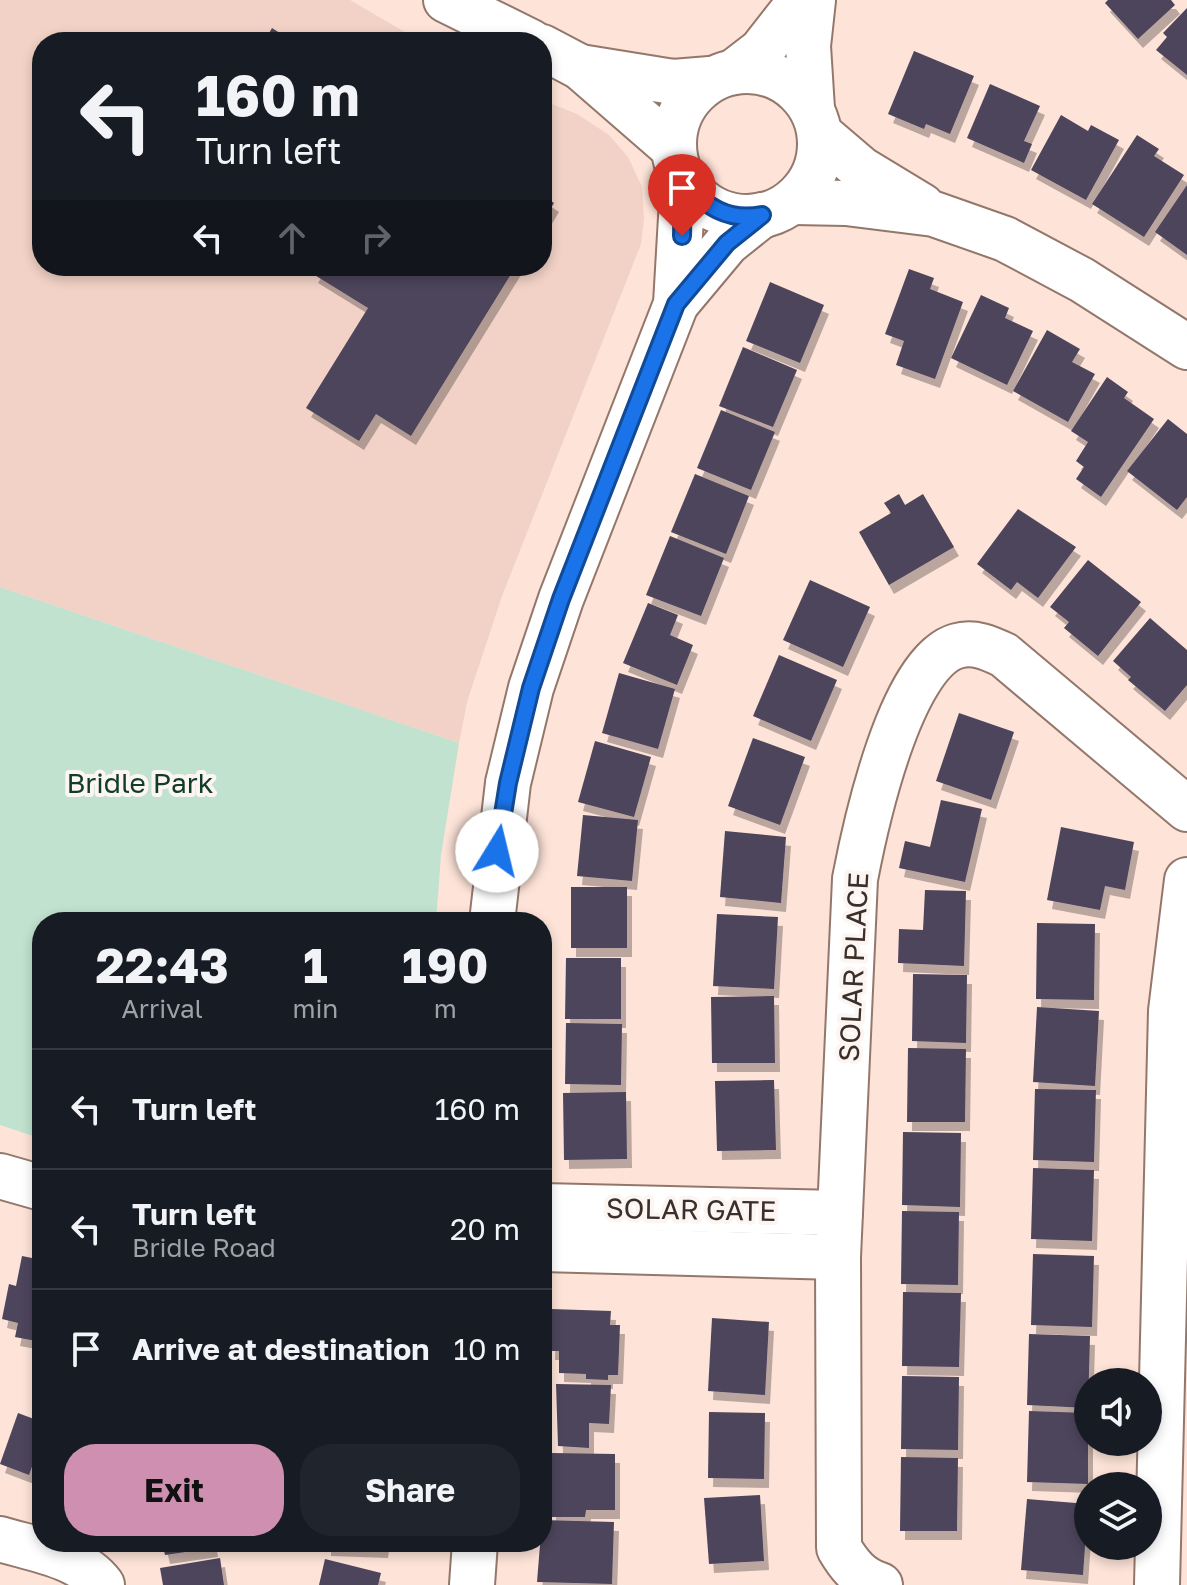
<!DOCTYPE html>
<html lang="en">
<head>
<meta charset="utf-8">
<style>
	body { margin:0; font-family:"Golos Text",sans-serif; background:#20242c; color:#f1f3f6; height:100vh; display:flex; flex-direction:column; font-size:30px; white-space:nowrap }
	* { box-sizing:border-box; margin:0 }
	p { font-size:26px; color:#9ea1a6 }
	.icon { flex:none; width:44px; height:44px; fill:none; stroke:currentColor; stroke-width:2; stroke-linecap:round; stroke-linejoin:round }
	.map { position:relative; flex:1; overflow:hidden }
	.side { position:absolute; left:32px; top:912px; width:520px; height:640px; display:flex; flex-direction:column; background:#171b24; border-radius:32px; box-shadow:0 4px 12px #0003 }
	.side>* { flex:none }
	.banner { position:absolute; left:32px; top:32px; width:520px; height:244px; border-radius:32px; box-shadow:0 4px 12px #0003; background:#171b24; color:#f1f3f6; overflow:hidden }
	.buttons { position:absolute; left:1074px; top:1368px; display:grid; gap:16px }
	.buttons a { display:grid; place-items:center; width:88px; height:88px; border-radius:50%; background:#171b24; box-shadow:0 4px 12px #0003; font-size:40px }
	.pin { position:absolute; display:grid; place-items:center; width:68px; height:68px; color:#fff; margin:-82px -34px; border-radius:50% 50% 50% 0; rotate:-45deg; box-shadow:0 0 8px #0007 }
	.pin .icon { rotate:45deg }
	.me { position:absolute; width:88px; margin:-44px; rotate:9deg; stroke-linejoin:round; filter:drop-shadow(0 0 6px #0008) }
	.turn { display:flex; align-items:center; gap:28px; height:168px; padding:0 32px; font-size:36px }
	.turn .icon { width:104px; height:104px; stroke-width:2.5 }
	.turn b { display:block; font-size:56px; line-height:68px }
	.lanes { display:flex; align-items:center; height:76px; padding:0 32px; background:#0003; justify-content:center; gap:40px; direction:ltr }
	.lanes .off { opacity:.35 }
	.eta { display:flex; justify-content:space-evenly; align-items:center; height:136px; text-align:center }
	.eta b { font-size:48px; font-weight:700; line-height:56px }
	.primary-button { display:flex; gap:16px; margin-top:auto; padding:16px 32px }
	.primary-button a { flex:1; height:92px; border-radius:32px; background:#ce8fb0; color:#111; font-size:32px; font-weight:700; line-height:92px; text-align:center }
	.primary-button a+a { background:#20242c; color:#f1f3f6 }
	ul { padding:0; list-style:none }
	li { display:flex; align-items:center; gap:24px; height:120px; padding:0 32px; border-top:2px solid #363941 }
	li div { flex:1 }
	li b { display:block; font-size:30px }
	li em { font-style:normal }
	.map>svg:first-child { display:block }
	.built { fill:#f2d2c6 }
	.green { fill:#c1e2cf }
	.building { fill:#4e445b; filter:url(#shadow) }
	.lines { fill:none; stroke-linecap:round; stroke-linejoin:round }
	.minor-casing { stroke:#94776b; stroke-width:48 }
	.minor { stroke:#fff; stroke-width:44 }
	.route-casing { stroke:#114b97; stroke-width:20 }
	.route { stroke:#1a73e8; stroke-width:14 }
	.labels { text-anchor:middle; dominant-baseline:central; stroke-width:8; stroke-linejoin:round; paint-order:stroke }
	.park-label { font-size:28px; fill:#103c29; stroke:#fcf5f2 }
	.street-label { font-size:28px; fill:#3b2f2a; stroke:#fcf5f2 }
</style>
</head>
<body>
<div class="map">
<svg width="1187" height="1585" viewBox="0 0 1187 1585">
	<defs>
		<filter id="shadow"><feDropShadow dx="5" dy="9" stdDeviation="0" flood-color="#0004"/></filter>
	</defs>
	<rect width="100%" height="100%" fill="#fde3d8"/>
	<polygon class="built" points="0,0 350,0 422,42 42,42 42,266 542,266 542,100 577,114 609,135 628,157 642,187 644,218 641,244 502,596 467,702 459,743 0,587"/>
	<polygon class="green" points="0,587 459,743 441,855 436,922 42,922 42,1139 0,1125"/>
	<g class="building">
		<polygon points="1108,0 1171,0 1175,5 1138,39 1105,3"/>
		<polygon points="1187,8 1187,75 1156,50 1167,37 1163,33"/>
		<polygon points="272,28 294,42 264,42"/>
		<polygon points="914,51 974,76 950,134 926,124 924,129 888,114"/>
		<polygon points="990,84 1040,106 1024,141 1032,144 1024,163 967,138"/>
		<polygon points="1061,115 1088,131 1091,125 1119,140 1086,200 1031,170"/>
		<polygon points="1137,135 1159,149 1154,156 1184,175 1144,237 1092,204"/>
		<polygon points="1187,185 1187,255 1155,232"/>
		<polygon points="542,195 554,203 542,223"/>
		<polygon points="318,266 516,266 411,436 376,414 359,441 306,408 368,308 313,274"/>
		<polygon points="909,269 934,278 930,289 963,302 935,379 896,365 904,341 885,334"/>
		<polygon points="770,282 824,305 800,363 746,341"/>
		<polygon points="981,295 1009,308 1005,318 1033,331 1007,385 951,358"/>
		<polygon points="1047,330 1080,349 1072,362 1095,374 1068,422 1013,391"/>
		<polygon points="743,347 797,370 773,427 719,406"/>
		<polygon points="1107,377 1128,392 1124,398 1154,419 1101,497 1076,479 1084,467 1076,461 1088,442 1071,431"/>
		<polygon points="721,410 775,432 751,490 697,468"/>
		<polygon points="1168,419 1187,434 1187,497 1177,510 1127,471"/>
		<polygon points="695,474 749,496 726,554 671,532"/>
		<polygon points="899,494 905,505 923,494 954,547 889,585 859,532 891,513 884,503"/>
		<polygon points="1018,509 1076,547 1038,598 1017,582 1011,590 977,564"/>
		<polygon points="670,536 724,558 701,616 646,595"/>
		<polygon points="1088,560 1141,602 1098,656 1064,628 1069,622 1050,607"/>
		<polygon points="810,580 870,607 843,667 783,640"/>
		<polygon points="648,603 678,615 670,635 693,645 677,685 623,663"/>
		<polygon points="1150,618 1187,650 1187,685 1165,711 1128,680 1131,677 1113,661"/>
		<polygon points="779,655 837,680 811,741 753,716"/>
		<polygon points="619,673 675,689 658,749 602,733"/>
		<polygon points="959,713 1014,732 991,800 936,781"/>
		<polygon points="753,738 805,757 780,825 728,806"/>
		<polygon points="595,741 651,757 634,817 578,802"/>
		<polygon points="941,800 982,809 965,882 899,868 905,841 930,847"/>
		<polygon points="583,815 638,820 632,881 577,876"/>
		<polygon points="1061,827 1134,842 1125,890 1105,886 1100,910 1047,900"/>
		<polygon points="725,831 786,837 781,903 720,897"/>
		<rect x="571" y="887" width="56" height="61"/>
		<polygon points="925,890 966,891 964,966 898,963 899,929 923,930"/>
		<polygon points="717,914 778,917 774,989 713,986"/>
		<polygon points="1037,923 1095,924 1094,1000 1036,999"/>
		<polygon points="566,958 621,958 621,1019 565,1019"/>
		<polygon points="913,974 967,975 966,1043 912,1041"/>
		<polygon points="774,996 775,1063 712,1063 711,997"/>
		<polygon points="1037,1007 1099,1011 1095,1086 1033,1082"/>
		<polygon points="566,1023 622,1024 621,1085 565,1084"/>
		<polygon points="908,1048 966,1049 965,1122 907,1122"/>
		<polygon points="774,1080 776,1150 717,1151 715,1081"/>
		<polygon points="1035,1089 1096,1090 1094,1162 1033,1160"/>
		<polygon points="626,1092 627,1159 564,1160 563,1093"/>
		<polygon points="903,1132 961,1133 960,1207 902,1205"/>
		<polygon points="1033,1168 1094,1170 1092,1241 1031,1239"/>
		<polygon points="902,1211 959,1212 958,1285 901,1284"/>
		<polygon points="1033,1254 1094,1256 1092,1327 1031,1325"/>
		<polygon points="22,1256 42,1260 42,1328 36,1341 15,1337 18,1323 2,1319 9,1284 16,1286"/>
		<polygon points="903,1292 961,1293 959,1367 902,1366"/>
		<polygon points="551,1309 611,1311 610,1325 620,1325 618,1375 608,1375 608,1380 586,1379 586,1374 559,1373 559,1351 550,1351"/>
		<polygon points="712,1318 769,1322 765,1395 708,1391"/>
		<polygon points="1029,1334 1090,1336 1088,1408 1027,1405"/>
		<polygon points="902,1376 959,1377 958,1450 901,1449"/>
		<polygon points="556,1384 611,1385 609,1424 589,1423 589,1448 558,1446"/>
		<polygon points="1029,1411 1088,1413 1088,1484 1027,1482"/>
		<polygon points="709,1412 765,1413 764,1479 708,1478"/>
		<polygon points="18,1413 42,1422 42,1439 29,1475 0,1464"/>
		<polygon points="552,1453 615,1454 615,1510 586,1510 585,1517 551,1517"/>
		<polygon points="901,1457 958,1458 957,1531 900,1531"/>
		<polygon points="760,1495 764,1561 709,1564 704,1498"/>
		<polygon points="1027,1499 1088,1504 1083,1575 1021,1570"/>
		<polygon points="542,1520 614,1522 612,1584 537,1582"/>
		<polygon points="162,1542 212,1542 213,1548 165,1555"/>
		<polygon points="326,1542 384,1542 383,1549 326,1547"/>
		<polygon points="220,1558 224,1585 163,1585 160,1568"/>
		<polygon points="325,1559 381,1573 378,1585 319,1585"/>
	</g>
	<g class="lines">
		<defs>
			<g id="minor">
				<polyline points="446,0 531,42"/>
				<polyline points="542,47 580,67 672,147"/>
				<polyline points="580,67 673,82 710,79"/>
				<circle cx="747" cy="144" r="73"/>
				<polyline points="735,71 761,51 801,0"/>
				<polyline points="812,109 808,46 813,0"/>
				<polyline points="820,134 861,169 922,206"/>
				<polyline points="794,202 846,203 934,214 1005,239 1082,280 1187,347"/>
				<polyline points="676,304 727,243 762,215"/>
				<polyline points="492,922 508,783 531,688 561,599 676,304 683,183"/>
				<polyline points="0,1176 42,1188"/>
				<polyline points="542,1206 840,1213"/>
				<polyline points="542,1249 838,1257"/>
				<path d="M0,1539C33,1549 81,1556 102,1585"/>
				<polyline points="472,1585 475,1542"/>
				<path d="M880,1585C860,1579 849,1565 839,1548L838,1257L855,879C865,827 900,662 957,646C974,641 989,648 1004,655L1187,809"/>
				<polyline points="1157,1585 1171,1011 1187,880"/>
			</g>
		</defs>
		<use href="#minor" class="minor-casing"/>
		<use href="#minor" class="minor"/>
	</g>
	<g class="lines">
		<defs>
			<path id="route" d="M497,851L508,783L531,688L561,599L676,304L727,243L762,215C727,222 707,206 683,183L682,236"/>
		</defs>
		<use href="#route" class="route-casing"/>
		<use href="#route" class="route"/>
	</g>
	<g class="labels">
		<g class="park-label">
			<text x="140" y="782">Bridle Park</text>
		</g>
		<g class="street-label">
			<text transform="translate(853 967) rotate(-87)">SOLAR PLACE</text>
			<text transform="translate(691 1209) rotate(1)">SOLAR GATE</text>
		</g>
	</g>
</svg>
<div class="buttons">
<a><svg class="icon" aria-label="sound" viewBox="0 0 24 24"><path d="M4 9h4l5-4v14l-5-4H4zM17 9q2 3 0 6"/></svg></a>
<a><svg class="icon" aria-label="layers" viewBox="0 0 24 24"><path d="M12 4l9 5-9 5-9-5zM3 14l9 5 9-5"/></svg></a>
</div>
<div class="pin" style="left:682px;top:236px;background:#d93025"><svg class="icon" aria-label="arrive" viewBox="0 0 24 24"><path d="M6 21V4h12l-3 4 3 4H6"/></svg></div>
<svg class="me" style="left:497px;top:851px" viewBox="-20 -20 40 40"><circle r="19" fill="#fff"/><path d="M0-13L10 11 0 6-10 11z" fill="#1a73e8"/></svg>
<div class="banner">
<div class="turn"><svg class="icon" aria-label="left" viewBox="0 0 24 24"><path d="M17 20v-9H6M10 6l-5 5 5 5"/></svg><div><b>160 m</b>Turn left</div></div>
<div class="lanes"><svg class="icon" aria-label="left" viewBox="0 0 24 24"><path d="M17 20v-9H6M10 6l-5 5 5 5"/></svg><svg class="icon off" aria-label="ahead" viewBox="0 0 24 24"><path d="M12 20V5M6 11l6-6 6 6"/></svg><svg class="icon off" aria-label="right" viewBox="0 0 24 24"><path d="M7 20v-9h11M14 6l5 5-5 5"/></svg></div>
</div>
<section class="side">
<div class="eta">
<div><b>22:43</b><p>Arrival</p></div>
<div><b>1</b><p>min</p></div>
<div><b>190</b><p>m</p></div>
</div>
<ul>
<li><svg class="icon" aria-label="left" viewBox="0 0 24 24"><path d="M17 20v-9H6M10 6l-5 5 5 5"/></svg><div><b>Turn left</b></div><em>160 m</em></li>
<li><svg class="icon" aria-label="left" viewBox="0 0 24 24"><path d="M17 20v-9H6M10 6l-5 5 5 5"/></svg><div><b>Turn left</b><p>Bridle Road</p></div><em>20 m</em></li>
<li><svg class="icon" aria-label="arrive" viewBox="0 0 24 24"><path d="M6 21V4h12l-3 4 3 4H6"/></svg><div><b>Arrive at destination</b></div><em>10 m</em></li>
</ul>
<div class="primary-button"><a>Exit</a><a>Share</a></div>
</section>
</div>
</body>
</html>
